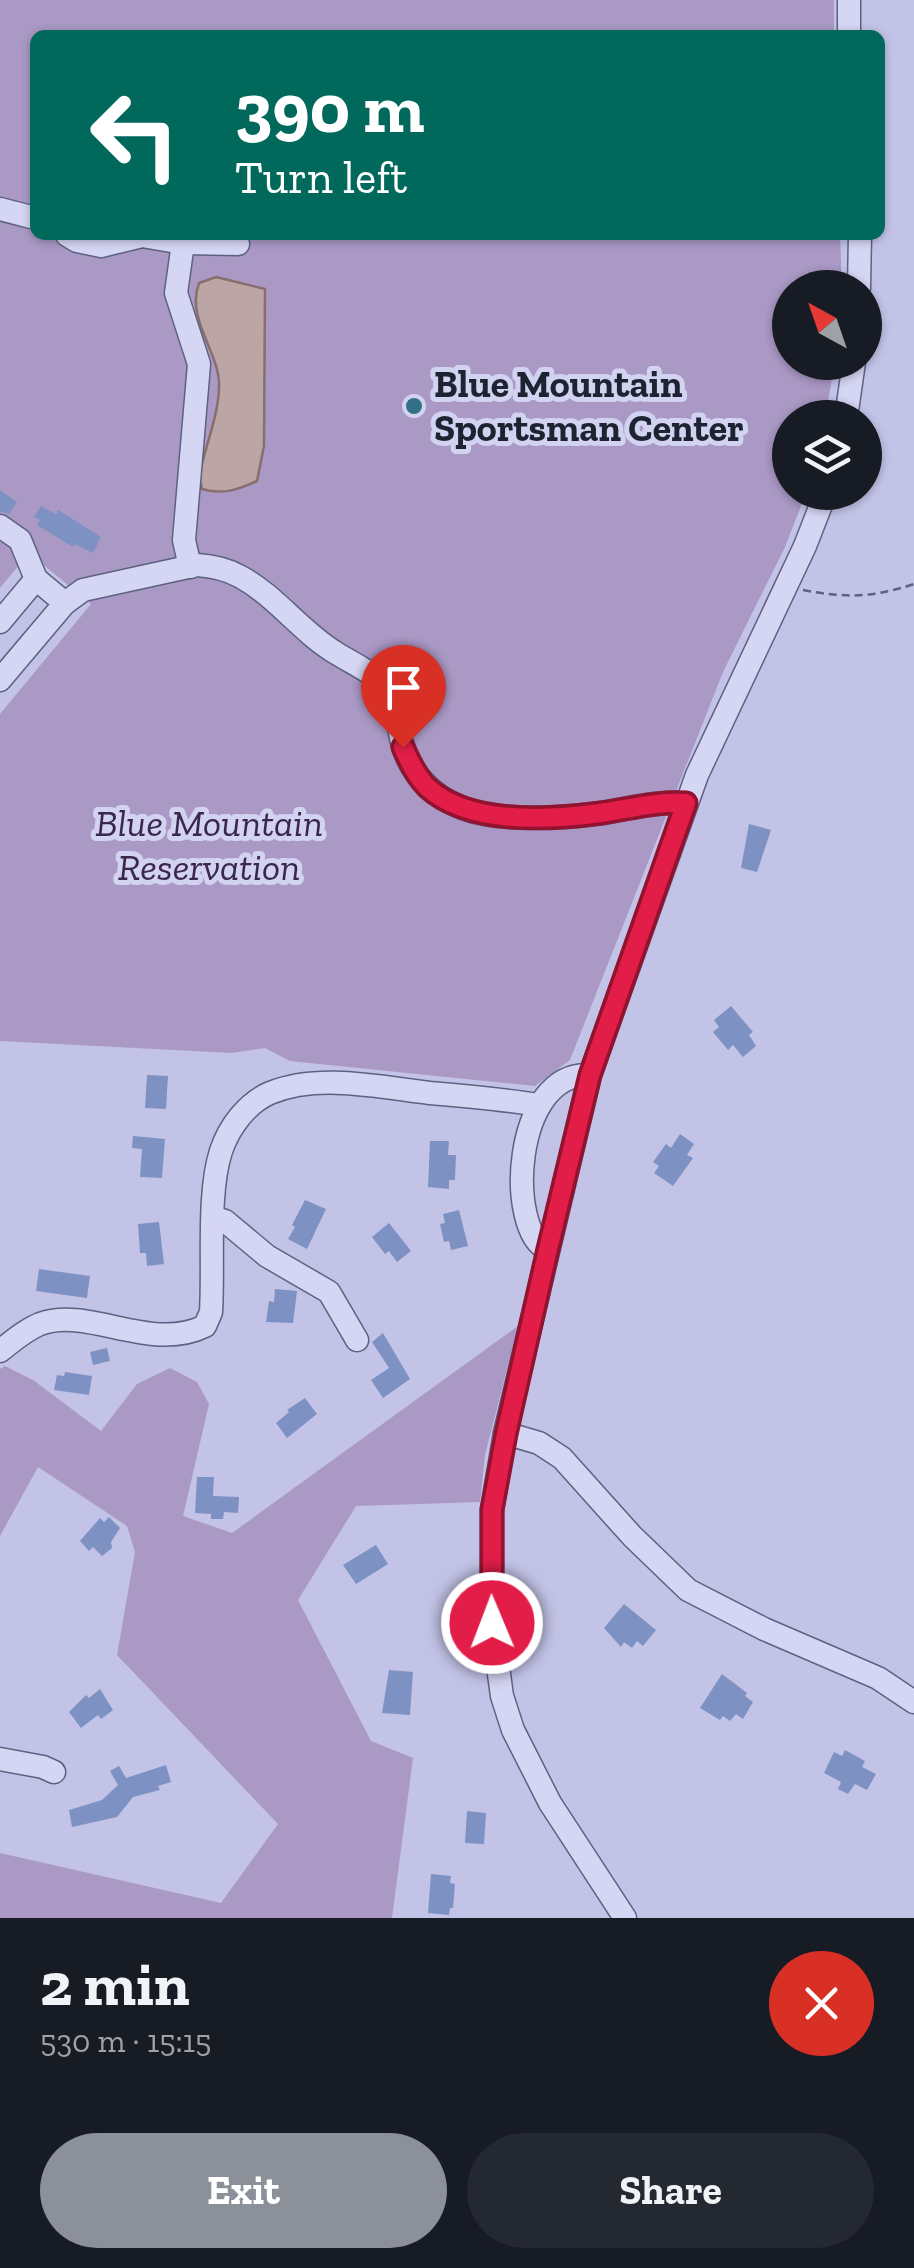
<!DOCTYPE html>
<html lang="en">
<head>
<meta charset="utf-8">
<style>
	body { margin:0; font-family:"Zilla Slab",serif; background:#242831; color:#f1f3f6; height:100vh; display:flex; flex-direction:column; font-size:38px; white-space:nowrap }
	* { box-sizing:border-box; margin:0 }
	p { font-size:32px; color:#9ea1a6 }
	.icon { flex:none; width:55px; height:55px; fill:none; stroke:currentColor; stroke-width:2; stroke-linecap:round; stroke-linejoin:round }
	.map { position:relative; height:1918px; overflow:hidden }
	.sheet { display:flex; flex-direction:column; background:#171b24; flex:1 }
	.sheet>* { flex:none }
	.banner { position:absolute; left:30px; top:30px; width:855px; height:210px; border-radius:15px; box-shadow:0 2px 8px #0004; background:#00695c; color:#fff; overflow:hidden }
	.needle { width:65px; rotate:320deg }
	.tools { position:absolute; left:772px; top:270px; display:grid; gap:20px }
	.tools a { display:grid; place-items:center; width:110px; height:110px; border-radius:50%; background:#171b24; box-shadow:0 2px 8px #0004; font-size:50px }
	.pin { position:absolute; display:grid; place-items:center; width:85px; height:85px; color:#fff; margin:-102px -42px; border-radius:50% 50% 50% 0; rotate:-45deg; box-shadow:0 0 10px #0007 }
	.pin .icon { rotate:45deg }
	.me { position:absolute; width:110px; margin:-55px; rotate:359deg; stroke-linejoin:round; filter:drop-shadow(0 0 8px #0008) }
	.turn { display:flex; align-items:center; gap:35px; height:210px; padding:0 40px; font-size:45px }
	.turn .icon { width:130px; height:130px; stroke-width:2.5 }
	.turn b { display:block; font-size:70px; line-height:85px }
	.round { display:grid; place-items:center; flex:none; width:105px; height:105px; border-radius:52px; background:#242831 }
	.head { display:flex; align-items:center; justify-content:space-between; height:170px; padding:0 40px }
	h1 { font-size:60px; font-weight:700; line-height:75px }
	.cta { display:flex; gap:20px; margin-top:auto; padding:20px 40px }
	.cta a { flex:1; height:115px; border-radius:60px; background:#8c9099; color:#fff; font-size:40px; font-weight:700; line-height:115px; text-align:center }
	.cta a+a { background:#242831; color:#f1f3f6 }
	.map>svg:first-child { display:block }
	.green { fill:#aa98c5 }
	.water { fill:#bca5a5; stroke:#886e6d; stroke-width:2.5 }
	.building { fill:#7d92c2 }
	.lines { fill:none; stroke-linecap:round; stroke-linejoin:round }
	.minor-casing { stroke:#5c6280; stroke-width:25 }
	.path { stroke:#5c6280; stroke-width:2.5; stroke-dasharray:8 5; stroke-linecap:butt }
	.minor { stroke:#d5d5f4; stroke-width:22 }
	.route-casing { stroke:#92132f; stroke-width:25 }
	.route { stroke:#e11d48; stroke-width:18 }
	.poi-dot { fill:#337088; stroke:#d2d2f1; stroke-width:4 }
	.labels { text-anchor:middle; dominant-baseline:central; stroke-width:10; stroke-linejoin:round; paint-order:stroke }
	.poi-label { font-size:38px; font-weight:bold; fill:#1e2332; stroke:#d2d2f1; text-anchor:start }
	.park-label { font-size:38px; font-style:italic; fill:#3b274c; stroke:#d2d2f1 }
</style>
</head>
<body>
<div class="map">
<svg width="914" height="1918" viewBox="0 0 914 1918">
	<rect width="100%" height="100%" fill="#c3c3e8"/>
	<g class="green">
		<polygon points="0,0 834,0 834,35 35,35 35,235 840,235 842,287 790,288 790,362 835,363 825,417 790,418 790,492 806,493 785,547 723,672 570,1060 535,1086 290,1061 265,1048 232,1053 0,1041 0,714 91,604 29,553 0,588"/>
		<polygon points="518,1326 485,1455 480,1502 356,1506 298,1600 371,1741 413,1758 392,1918 0,1918 0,1853 221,1903 278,1824 117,1655 135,1552 127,1526 38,1467 0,1536 0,1369 5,1366 33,1380 101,1431 137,1384 170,1368 197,1382 209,1404 183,1516 232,1533"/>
	</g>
	<path class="water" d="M216,277L265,289L264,446L257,481C238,490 222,495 202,489L199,476C205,446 220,413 219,382C217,349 186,318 199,283Z"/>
	<g class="building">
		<polygon points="0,490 17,502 9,514 0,511"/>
		<polygon points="41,506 56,514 58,510 101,537 93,553 75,544 73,547 37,525 40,520 34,517"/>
		<polygon points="749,824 771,830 757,872 741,868"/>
		<polygon points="731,1006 753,1032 749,1035 756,1046 743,1057 733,1045 728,1050 713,1032 719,1027 714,1020"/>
		<polygon points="147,1075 168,1076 166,1109 145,1108"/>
		<polygon points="680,1134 694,1144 687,1155 693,1158 673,1186 654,1173 659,1166 653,1162 666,1144 671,1148"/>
		<polygon points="133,1136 165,1139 162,1178 140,1177 142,1149 132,1148"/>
		<polygon points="430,1141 449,1141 448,1155 456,1155 455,1180 449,1180 449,1189 428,1187"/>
		<polygon points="305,1200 326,1209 307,1249 288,1239 295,1227 292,1225"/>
		<polygon points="459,1210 468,1246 451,1250 449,1241 444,1242 440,1224 445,1223 443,1214"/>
		<polygon points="159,1222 164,1264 147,1266 146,1253 140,1253 138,1224"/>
		<polygon points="389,1223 411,1251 397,1262 389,1251 385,1254 372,1237"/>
		<polygon points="39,1269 90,1276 87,1298 36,1291"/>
		<polygon points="275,1289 297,1291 293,1323 266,1322 269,1301 274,1302"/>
		<polygon points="383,1333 410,1379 383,1398 371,1380 389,1368 372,1342"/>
		<polygon points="107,1348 110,1361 93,1365 90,1352"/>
		<polygon points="65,1372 92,1376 89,1395 54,1390 57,1375 64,1376"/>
		<polygon points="305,1398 317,1414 287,1438 276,1423 289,1412 287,1410"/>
		<polygon points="197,1477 214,1477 213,1496 239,1497 238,1513 224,1512 223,1519 211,1519 211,1514 195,1513"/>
		<polygon points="109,1517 120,1528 111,1542 112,1548 102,1556 93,1547 89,1551 80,1541 100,1518 104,1522"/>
		<polygon points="376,1545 388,1564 356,1584 343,1565"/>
		<polygon points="624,1604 656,1630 643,1646 637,1641 632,1648 624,1642 621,1647 604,1628"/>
		<polygon points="389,1670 413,1672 410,1715 382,1713"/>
		<polygon points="722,1674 747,1693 745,1696 753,1702 743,1719 736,1714 730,1721 723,1716 720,1720 700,1708"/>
		<polygon points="100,1689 113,1710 101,1719 98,1715 81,1728 69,1712 86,1695 89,1698"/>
		<polygon points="845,1750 865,1761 862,1767 876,1774 867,1790 855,1784 848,1794 838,1789 841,1782 824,1773 834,1752 842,1756"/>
		<polygon points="166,1765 171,1782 158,1786 160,1790 133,1797 117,1817 72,1827 69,1810 102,1800 118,1785 110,1771 119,1766 126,1778"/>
		<polygon points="467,1811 486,1813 484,1844 465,1843"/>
		<polygon points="431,1874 451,1876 450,1883 455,1884 453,1908 450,1908 449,1915 428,1913"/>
	</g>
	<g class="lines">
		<defs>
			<g id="minor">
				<polyline points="849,35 849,0"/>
				<polyline points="0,209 35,218"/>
				<polyline points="67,235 77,241 101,246 142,236 183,243 238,244"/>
				<polyline points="183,243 176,293 199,364 184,540 190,567"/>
				<polyline points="859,288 860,235"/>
				<polyline points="846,418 854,362"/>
				<polyline points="0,526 20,540 36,579"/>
				<path d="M0,622L36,579L65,603L83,590L197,565C213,566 227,569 241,577C277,597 301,632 336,653C355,665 379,674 390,695C399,711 398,729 403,746C411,774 432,795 458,806C494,823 564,818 603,813C630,808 658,801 686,803"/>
				<polyline points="0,680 65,603"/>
				<polyline points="215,1218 225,1221 267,1256 329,1292 357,1340"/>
				<path d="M547,1249C506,1231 512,1071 590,1075"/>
				<path d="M0,1351C13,1341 25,1330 40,1324C89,1306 150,1353 205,1326L211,1312C214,1265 207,1194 221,1151C229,1127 247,1103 270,1093C318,1073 380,1087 430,1093C466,1096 502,1099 538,1105"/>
				<polyline points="505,1433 539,1443 562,1458 632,1536 688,1590 764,1629 878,1678 914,1702"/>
				<polyline points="0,1759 43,1767 54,1772"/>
				<polyline points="625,1918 550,1803 513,1730 502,1696 492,1623 492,1509 505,1433 590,1075 697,775 805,546 826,492"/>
			</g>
		</defs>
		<use href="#minor" class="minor-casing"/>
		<path class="path" d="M803,590C846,598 872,598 914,584"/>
		<use href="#minor" class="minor"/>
	</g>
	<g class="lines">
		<defs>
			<path id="route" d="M403,747C409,761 416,776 427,787C468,825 549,820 601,813C629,809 657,801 686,803L590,1075L548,1249L506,1434L492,1510V1623"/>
		</defs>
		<use href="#route" class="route-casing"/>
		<use href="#route" class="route"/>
	</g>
	<circle class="poi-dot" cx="414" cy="406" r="10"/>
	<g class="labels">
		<g class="poi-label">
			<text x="434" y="384">Blue Mountain<tspan x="434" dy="44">Sportsman Center</tspan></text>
		</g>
		<g class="park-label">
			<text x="209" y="823">Blue Mountain<tspan x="209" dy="44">Reservation</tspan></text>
		</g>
	</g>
</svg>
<div class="tools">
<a><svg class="needle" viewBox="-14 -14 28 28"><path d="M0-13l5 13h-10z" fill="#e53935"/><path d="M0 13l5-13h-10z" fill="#9ea1a6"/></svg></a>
<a><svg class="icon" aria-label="layers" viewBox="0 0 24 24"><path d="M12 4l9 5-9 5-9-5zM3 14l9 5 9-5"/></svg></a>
</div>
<div class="pin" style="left:403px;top:747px;background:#d93025"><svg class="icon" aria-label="arrive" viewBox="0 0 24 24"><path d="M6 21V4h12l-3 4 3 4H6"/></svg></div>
<svg class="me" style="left:492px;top:1623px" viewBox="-20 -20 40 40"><circle r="17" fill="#e11d48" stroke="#fff" stroke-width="3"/><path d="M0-11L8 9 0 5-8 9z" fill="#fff"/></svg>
<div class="banner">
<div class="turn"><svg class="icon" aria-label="left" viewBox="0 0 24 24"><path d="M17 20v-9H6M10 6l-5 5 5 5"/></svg><div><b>390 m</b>Turn left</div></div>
</div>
</div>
<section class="sheet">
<div class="head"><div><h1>2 min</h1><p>530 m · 15:15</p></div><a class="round" style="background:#d93025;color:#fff"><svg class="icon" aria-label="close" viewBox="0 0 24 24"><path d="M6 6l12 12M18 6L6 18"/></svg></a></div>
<div class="cta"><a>Exit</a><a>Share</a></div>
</section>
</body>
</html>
